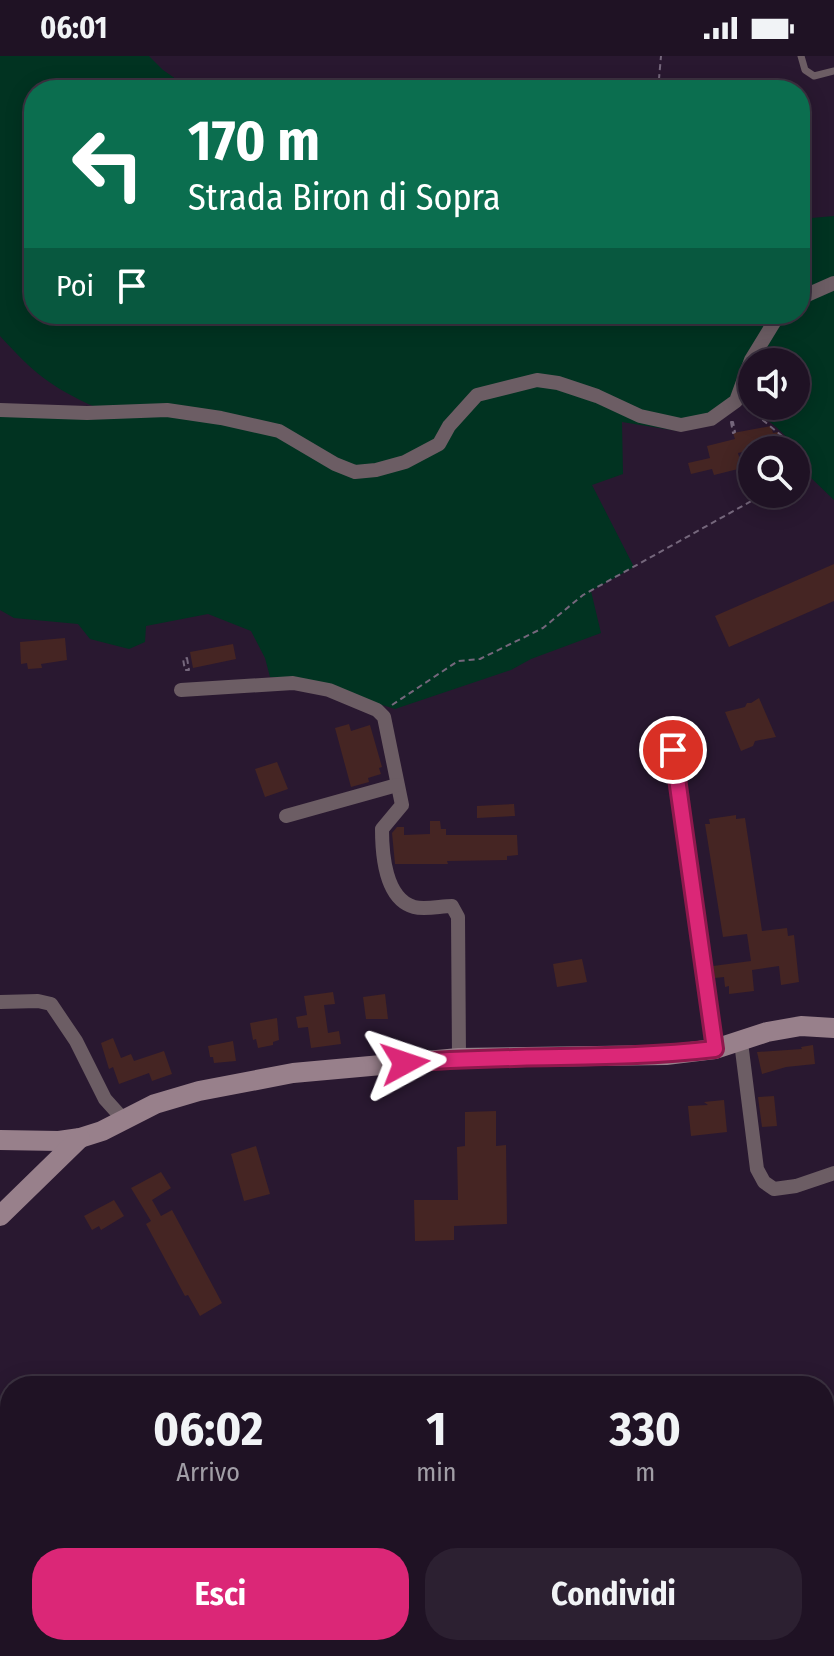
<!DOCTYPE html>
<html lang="it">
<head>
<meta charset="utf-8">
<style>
	body { margin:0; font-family:"Fira Sans Condensed",sans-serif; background:#2c2031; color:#f1f3f6; height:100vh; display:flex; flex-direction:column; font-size:30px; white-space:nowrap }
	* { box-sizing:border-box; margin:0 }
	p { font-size:26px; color:#a19ea6 }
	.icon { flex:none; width:44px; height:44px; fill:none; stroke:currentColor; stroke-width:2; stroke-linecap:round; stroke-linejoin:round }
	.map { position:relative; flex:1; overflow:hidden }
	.panel { position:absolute; left:0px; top:1320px; width:834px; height:280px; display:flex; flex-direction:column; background:#1f1224; border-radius:32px 32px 0 0; box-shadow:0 4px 20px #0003,0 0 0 2px #3c3241 }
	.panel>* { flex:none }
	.guide { position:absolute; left:24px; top:24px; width:786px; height:244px; border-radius:32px; box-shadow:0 4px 20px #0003,0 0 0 2px #3c3241; background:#0b6e4f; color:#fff; overflow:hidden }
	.fabs { position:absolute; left:738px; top:292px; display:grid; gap:16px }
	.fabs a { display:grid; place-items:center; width:72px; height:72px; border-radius:50%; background:#1f1224; box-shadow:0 4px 20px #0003,0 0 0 2px #3c3241; font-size:40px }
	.pin { position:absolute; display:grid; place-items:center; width:68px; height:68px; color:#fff; margin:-34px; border:4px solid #fff; border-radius:50%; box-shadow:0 2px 8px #0007 }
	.me { position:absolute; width:88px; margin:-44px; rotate:85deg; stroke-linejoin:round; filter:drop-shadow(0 0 6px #0008) }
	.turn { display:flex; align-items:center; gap:28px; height:168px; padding:0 32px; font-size:36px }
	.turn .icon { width:104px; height:104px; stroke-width:2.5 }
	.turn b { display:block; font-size:56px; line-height:68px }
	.then { display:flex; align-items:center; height:76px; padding:0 32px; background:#0003; gap:16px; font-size:30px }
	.eta { display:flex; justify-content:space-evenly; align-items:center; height:136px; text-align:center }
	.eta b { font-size:48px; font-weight:700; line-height:56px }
	.cta { display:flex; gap:16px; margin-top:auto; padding:16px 32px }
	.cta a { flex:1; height:92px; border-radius:32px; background:#db2777; color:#fff; font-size:32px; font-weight:700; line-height:92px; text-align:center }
	.cta a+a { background:#2c2031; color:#f1f3f6 }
	.status { display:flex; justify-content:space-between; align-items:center; height:56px; padding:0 40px; background:#1f1224; direction:ltr }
	.status svg { height:22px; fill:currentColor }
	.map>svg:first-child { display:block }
	.green { fill:#013321; fill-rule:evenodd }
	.building { fill:#452523 }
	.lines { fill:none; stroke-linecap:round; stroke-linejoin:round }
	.path { stroke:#75677c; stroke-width:2; stroke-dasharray:6 4; stroke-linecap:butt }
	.lane { stroke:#6c5d64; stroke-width:7 }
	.street { stroke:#6c5d64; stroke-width:14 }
	.secondary { stroke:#98808b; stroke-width:20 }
	.route-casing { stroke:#8e194d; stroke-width:20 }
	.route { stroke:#db2777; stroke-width:14 }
</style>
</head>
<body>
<div class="status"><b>06:01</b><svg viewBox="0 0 49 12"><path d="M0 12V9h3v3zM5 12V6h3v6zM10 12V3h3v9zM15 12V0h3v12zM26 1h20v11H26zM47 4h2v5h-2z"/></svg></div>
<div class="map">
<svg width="834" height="1600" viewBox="0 0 834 1600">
	<rect width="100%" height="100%" fill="#291830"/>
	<path class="green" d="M0,0H149L163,14L192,34H34V258H800V163L834,160V444L809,420L800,418C798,410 797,399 795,394C785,373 756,356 736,345L678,375L622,366L623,418L592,429L634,511L591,535L601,577L531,603L511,614L395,653L299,623L270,621L265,602L251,575L208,558L146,570L145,586L129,593L90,583L78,568L14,562L0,554V354L95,351C49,330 34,317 0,280ZM752,306H796V350H752Z"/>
	<g class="building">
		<polygon points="771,370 773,377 778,376 781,387 738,397 742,412 714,419 712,413 691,418 688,407 710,402 707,390 735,383 733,377"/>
		<polygon points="834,508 834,545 729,591 715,560"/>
		<polygon points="65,582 67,604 41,608 42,612 28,613 27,607 21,608 20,586"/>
		<polygon points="233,588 236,603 193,612 190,596"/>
		<polygon points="759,642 776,681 755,685 753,690 741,695 725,656 745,651 747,647 751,647"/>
		<polygon points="349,668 351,675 370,669 382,711 379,712 381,718 368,722 369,726 351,731 335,672"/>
		<polygon points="277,706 288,733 265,741 255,713"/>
		<polygon points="514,748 515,760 477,762 477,750"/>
		<polygon points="736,759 736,763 745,762 762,875 787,872 788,880 794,879 799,926 781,929 779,910 752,914 754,935 729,938 729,930 725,931 724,921 715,922 713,910 751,905 747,878 723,881 705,768 710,768 709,763"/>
		<polygon points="430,765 440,765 441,773 446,773 446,779 517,779 518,799 507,800 507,804 447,805 448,808 395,808 392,777 397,771 404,771 404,779 430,778"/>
		<polygon points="582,903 587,926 557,931 553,908"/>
		<polygon points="333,936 335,948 324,949 328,977 339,975 341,988 311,992 308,971 298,972 296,961 307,959 304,940"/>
		<polygon points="385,938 388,963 366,963 363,941"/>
		<polygon points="277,962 279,984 273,986 273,989 258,992 256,983 253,984 250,967"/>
		<polygon points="113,982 121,1002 131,998 134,1005 164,995 172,1018 152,1025 149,1017 119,1028 113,1011 109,1013 101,987"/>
		<polygon points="233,985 236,1005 214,1007 213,1001 210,1001 208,990"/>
		<polygon points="813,989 815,1008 786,1011 762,1018 757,996 802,993 801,991"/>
		<polygon points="774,1040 777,1070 762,1071 758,1041"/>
		<polygon points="724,1044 727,1076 691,1080 688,1050 708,1049 704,1046"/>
		<polygon points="496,1055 496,1090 506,1089 507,1168 454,1170 454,1184 415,1185 414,1144 458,1144 457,1091 465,1090 465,1056"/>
		<polygon points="256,1090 270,1138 244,1145 231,1098"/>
		<polygon points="161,1116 171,1132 152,1144 161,1160 172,1154 222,1247 200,1260 188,1239 185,1240 146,1168 151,1165 131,1132"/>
		<polygon points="114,1144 124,1160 101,1174 99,1170 92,1174 84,1160"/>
	</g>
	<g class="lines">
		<g class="path">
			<polyline points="658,34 661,0"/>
			<polyline points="747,351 788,385 794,394"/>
			<polygon points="731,366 733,366 735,376 733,377"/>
			<polyline points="796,401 800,418 796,420"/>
			<polygon points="187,602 189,614 185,614 183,603"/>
			<polyline points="392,649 458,605 480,603 543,572 583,539 764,438"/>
		</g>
		<polyline class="lane" points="801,0 805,14 814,20 834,15"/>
		<g class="street">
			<polyline points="800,242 834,227"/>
			<polyline points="0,354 87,357 167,354 221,362 279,375 335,408 355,416 376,414 405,406 439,388 449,370 477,339 537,324 558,327 597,340 640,360 681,369 711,363 736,345 751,304 779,258"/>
			<path d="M181,634L293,627L329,634L377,654L384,661L402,749L382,773C382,797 385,843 414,851C425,854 441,850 452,850L458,861L459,1002"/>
			<polyline points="673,694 715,993"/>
			<polyline points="286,760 397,729"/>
			<polyline points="0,946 38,945 51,948 76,985 105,1043 123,1063"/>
			<polyline points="741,986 757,1113 764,1126 774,1133 796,1130 834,1117"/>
		</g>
		<g class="secondary">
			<polyline points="0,1084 59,1085 80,1082 102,1075 155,1048 199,1035 293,1017 459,1002 666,999 715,993 767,976 801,970 834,972"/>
			<polyline points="0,1160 80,1082"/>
		</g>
	</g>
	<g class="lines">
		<defs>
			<path id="route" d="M405,1007C508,998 612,1005 715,993L673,694"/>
		</defs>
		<use href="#route" class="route-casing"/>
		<use href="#route" class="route"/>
	</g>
</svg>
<div class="fabs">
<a><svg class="icon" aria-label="sound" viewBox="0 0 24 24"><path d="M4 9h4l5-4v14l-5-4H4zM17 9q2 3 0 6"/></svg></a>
<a><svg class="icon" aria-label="search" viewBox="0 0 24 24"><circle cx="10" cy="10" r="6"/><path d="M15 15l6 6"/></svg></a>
</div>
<div class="pin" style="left:673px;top:694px;background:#d93025"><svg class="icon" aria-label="arrive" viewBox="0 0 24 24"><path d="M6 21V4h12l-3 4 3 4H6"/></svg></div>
<svg class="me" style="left:405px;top:1007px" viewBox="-20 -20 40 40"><path d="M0-17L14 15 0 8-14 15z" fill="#db2777" stroke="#fff" stroke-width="4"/></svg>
<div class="guide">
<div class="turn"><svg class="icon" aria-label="left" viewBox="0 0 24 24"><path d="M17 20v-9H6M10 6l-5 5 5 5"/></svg><div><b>170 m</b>Strada Biron di Sopra</div></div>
<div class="then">Poi<svg class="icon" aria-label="arrive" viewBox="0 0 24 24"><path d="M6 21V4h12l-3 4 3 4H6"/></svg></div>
</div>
<section class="panel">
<div class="eta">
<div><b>06:02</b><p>Arrivo</p></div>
<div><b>1</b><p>min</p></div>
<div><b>330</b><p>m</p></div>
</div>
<div class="cta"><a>Esci</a><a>Condividi</a></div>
</section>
</div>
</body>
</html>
